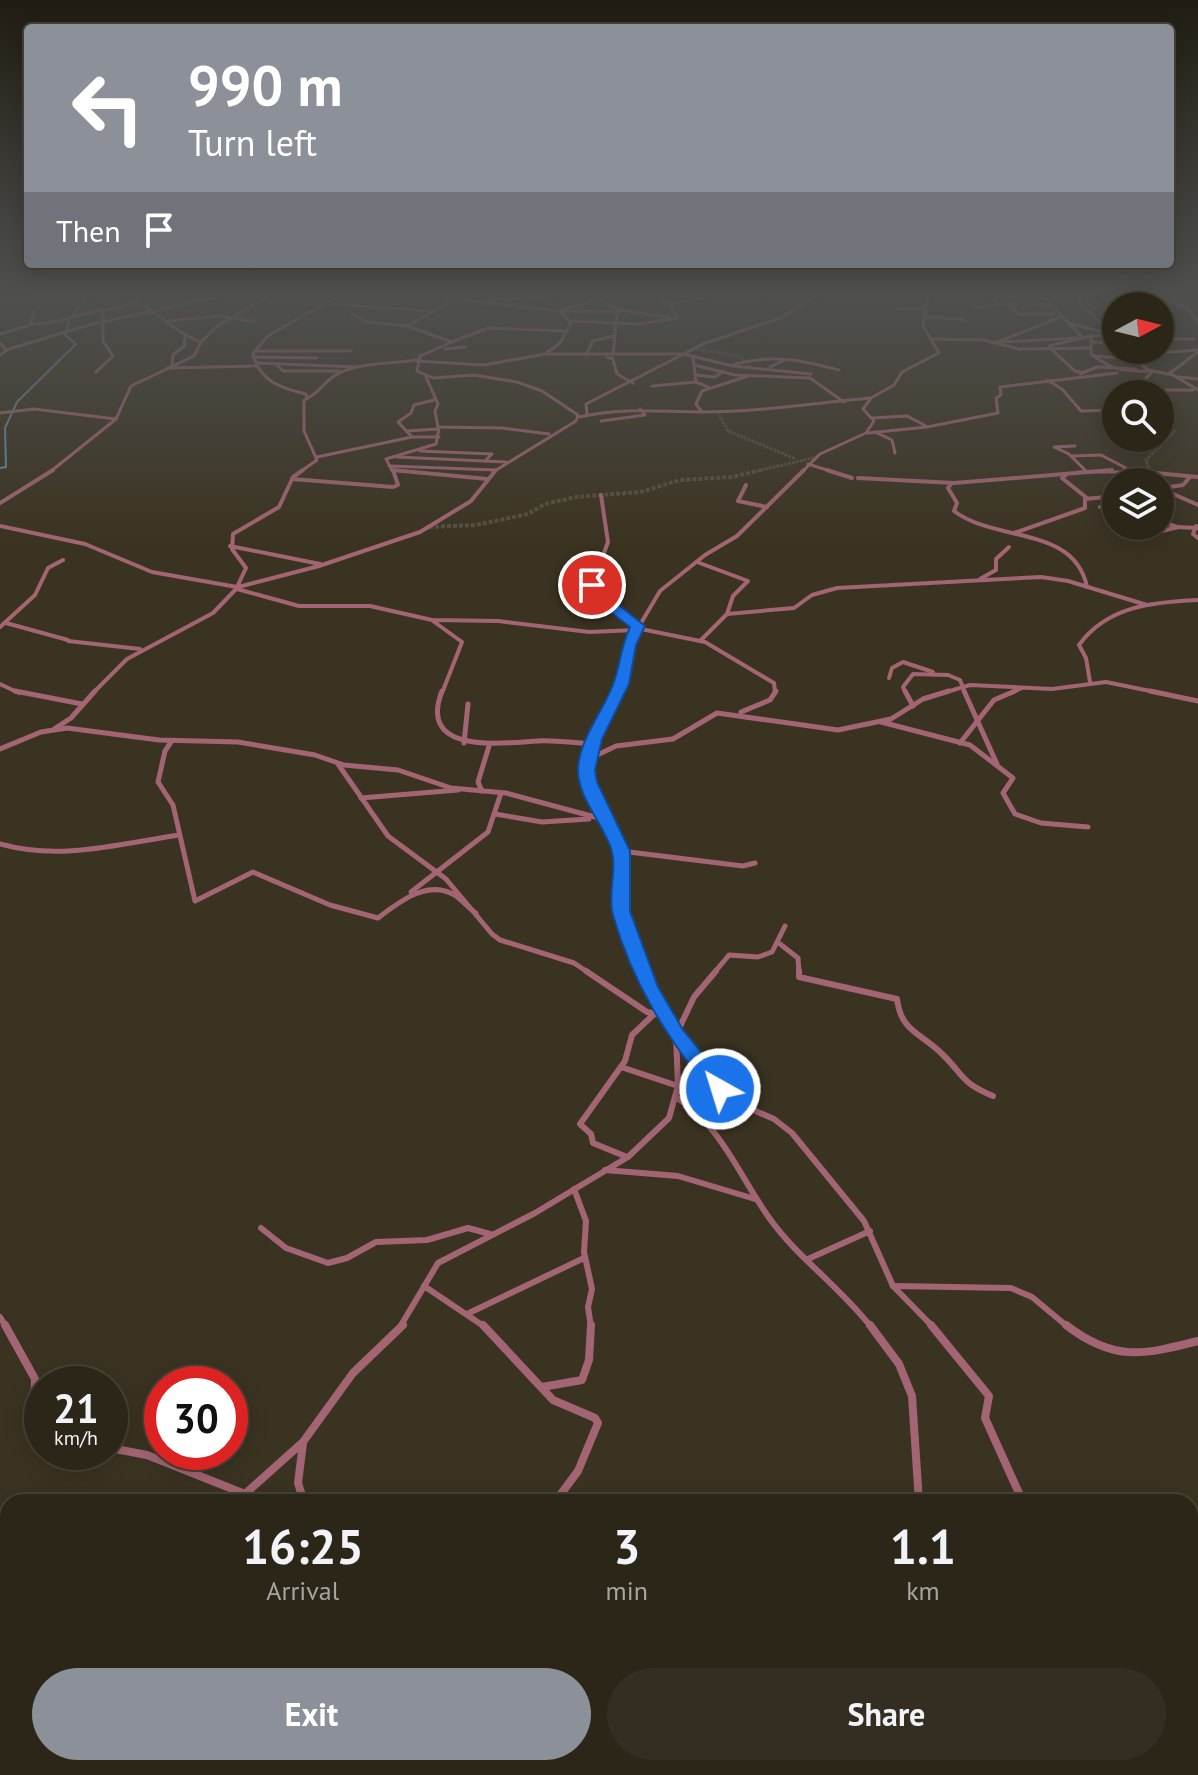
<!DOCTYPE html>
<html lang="en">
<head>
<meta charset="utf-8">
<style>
	body { margin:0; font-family:"PT Sans",sans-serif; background:#342e22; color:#f1f3f6; height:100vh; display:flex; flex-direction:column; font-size:30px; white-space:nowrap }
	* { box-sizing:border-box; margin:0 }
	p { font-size:26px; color:#a6a5a2 }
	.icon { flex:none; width:44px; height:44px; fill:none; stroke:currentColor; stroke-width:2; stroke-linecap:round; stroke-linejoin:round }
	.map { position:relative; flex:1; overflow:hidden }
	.drawer { position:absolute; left:0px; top:1494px; width:1198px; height:282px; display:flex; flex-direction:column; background:#2c2619; border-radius:24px 24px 0 0; box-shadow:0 4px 20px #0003,0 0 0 2px #484338 }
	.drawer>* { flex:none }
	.banner { position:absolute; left:24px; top:24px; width:1150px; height:244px; border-radius:8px; box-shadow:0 4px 20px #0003,0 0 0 2px #484338; background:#8c9099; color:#fff; overflow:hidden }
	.needle { width:52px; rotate:83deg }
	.fabs { position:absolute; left:1102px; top:292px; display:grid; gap:16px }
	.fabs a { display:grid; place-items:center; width:72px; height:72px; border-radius:50%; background:#2c2619; box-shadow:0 4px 20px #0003,0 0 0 2px #484338; font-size:40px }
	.speed { position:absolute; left:24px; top:1366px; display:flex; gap:16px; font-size:40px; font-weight:700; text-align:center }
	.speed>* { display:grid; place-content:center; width:104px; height:104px; border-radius:50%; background:#2c2619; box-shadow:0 4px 20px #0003,0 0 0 2px #484338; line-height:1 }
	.speed small { font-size:20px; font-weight:400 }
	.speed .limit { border:12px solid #d22; background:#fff; color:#111 }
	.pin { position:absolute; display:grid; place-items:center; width:68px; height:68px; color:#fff; margin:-34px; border:4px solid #fff; border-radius:50%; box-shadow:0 2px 8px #0007 }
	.me { position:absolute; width:88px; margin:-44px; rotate:321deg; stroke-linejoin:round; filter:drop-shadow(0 0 6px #0008) }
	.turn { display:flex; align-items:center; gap:28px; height:168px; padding:0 32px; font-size:36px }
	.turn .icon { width:104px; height:104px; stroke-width:2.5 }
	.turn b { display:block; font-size:56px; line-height:68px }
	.then { display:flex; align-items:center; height:76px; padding:0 32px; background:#0003; gap:16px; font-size:30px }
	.eta { display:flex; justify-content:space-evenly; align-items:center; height:136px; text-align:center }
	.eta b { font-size:48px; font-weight:600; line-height:56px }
	.button { display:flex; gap:16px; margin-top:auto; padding:16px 32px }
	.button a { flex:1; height:92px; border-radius:48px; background:#8c9099; color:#fff; font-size:32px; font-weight:600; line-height:92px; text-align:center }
	.button a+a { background:#342e22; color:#f1f3f6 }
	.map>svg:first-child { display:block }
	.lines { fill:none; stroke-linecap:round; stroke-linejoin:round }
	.stream { stroke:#638eab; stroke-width:2 }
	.street-tunnel-far1 { stroke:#574f3e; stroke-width:3; stroke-dasharray:3 1; stroke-linecap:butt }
	.street-tunnel { stroke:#574f3e; stroke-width:4; stroke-dasharray:4 2; stroke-linecap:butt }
	.street-far4 { stroke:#a36573; stroke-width:3 }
	.street-far3 { stroke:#a36573; stroke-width:4 }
	.street-far2 { stroke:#a36573; stroke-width:5 }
	.street-far1 { stroke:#a36573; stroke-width:6 }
	.street { stroke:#a36573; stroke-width:8 }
	.route { fill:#1a73e8; stroke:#114b97; stroke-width:2 }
</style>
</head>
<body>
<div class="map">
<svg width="1198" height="1775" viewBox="0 0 1198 1775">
	<rect width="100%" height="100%" fill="#3b3321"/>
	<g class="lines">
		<g class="stream">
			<polyline points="73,315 88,296"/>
			<polyline points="0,468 6,467 5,428 17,402 76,344 65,335 69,320"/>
		</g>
		<g class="street-tunnel-far1">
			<polyline points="695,349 739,356 751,367"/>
			<polyline points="717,411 728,431 796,459"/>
			<polyline points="753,472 817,457"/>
			<polyline points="1150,472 1146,460 1175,431 1166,423 1160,405"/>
		</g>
		<g class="street-tunnel">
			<polyline points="1150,470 1151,474"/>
			<polyline points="429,527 476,525 528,514 545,504 576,497 640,492 680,480 732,477 761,470"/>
		</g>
		<g class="street-far4">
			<path d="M136,296L137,303C162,314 175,333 201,342"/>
			<polyline points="461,296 407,326 452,342 420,356 417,371 433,378 474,375 517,382 542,391 578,415 576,421 493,472"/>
			<polyline points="663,296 660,301 668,303 678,318"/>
			<polyline points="1018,296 1043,298"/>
			<polyline points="1043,296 1081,336"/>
			<polyline points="1078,296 1081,305 1115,335"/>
			<polyline points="1162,296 1189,310 1198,323"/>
			<polyline points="435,298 476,302 532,296"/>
			<polyline points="531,298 558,296"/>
			<polyline points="483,303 559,311"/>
			<polyline points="330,304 432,311"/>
			<polyline points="606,304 622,310 617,312 613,355"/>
			<polyline points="998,304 993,297 1000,296"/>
			<polyline points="1009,304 1018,314 1054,314"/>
			<polyline points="669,305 708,296"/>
			<polyline points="973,307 1027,303 1053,307"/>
			<polyline points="898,309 924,309"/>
			<polyline points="621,310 668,317"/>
			<polyline points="561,311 617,312"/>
			<polyline points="352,314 367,322 407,326"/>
			<polyline points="924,317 965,319"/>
			<polyline points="168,321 221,316 254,321"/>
			<polyline points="571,321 638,324 677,318"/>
			<polyline points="1069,323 1102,332"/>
			<path d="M31,324C55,325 77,314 102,310"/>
			<polyline points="0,334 30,325 34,311"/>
			<path d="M1091,335V354C1112,370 1124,372 1150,371"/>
			<polyline points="932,339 984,340 1019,349 1091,348"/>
			<polyline points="1160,339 1194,339"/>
			<polyline points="452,342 488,328 565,331"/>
			<polyline points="997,342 1061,317"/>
			<polyline points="999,342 1077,338"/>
			<polyline points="1093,342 1116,343"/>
			<polyline points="0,343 6,350"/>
			<polyline points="1049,346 1090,336 1116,335"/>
			<polyline points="445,349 465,347"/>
			<polyline points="1051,349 1075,371 1081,372"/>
			<polyline points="1125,350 1148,370 1173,375 1198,390"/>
			<polyline points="255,351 351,351"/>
			<polyline points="546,353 560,343 571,323 560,310 606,298"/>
			<polyline points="0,355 9,349 89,325 220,296"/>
			<polyline points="586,355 593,341 613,336"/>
			<polyline points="1131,355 1198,350"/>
			<polyline points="1093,356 1135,359"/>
			<polyline points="252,357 317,358"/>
			<polyline points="607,357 613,359 617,374 633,383"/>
			<polyline points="693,357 696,382 708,387"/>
			<polyline points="417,361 484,365 545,354 683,354 733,366 811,374"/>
			<polyline points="256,363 358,367"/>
			<path d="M735,364C773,354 801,360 839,370"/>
			<polyline points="172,365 173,355 184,346 185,337"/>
			<polyline points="277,365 283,371 340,371"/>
			<polyline points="694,365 735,375 810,378 844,402"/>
			<polyline points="770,367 787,359"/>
			<polyline points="167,368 256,366"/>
			<polyline points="96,372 113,356 103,341 103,311 137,302"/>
			<polyline points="1170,373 1198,352"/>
			<polyline points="1080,374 1097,367 1136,369"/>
			<polyline points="696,375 715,377 723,371"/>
			<polyline points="426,377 438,404 435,411 438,427 502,428 549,434"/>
			<polyline points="1179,377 1198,379"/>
			<polyline points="1047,380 1062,389 1081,411 1116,410"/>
			<polyline points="652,386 696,382"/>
			<polyline points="1146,386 1157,390 1193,390"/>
			<polyline points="1121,388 1146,386 1146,378 1152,372"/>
			<path d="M307,399L306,394C280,388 259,381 253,353L269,335L338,296"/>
			<polyline points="1160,409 1163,410"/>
			<polyline points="702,412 696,404 702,391 748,376"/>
			<polyline points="0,413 34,409 116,419"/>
			<polyline points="587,414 586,404 703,344 780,318 816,296"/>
			<path d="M579,417C625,407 657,412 703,412C758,412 815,403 870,398"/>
			<polyline points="872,418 907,416 926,426"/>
			<polyline points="601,421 645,415 640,409"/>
			<polyline points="407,431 438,429"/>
			<polyline points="875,432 892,440 895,453"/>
			<polyline points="868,433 927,427 998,413 996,398 1001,395 1000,387 1117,373"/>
			<polyline points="412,437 439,437"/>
			<polyline points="1075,446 1054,447 1069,454 1086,471"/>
			<polyline points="420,451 492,454 485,461"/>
			<polyline points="1071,456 1101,455 1126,468"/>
			<polyline points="317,457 412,437 398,422 411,413 414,405 434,400"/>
			<polyline points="397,457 506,462"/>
			<polyline points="808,464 833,472"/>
			<polyline points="389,466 495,470"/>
			<polyline points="50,472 116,419 131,386 194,356 201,342 216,327 268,296"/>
			<path d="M300,472L317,460L304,431V400C320,393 321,385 334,376C354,362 393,364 417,360"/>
			<polyline points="393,472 386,459 436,444 439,428"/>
			<polyline points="802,472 820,454 866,433 874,421 863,409 871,398 894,385 902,372 939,353 923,326 928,296"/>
			<polyline points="1078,472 1145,472"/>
		</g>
		<g class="street-far3">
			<polyline points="392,470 488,479"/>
			<polyline points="827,470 852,478"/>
			<polyline points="1124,470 1198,477"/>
			<polyline points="1066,475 1062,478 1087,498"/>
			<polyline points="858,478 954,483 1112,470"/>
			<polyline points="292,479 393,487 398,485 394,473"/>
			<path d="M951,484L948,488L957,503L954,511C996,543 1074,525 1087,587"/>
			<polyline points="746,485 738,501 767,507"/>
			<polyline points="1163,488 1183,485 1190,477"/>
			<polyline points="1162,489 1198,505"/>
			<polyline points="601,495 608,542 592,586 599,596 637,626"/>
			<polyline points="0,503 53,470"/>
			<polyline points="1100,507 1116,507"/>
			<polyline points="1160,521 1177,527 1198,528"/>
			<polyline points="0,526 85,544 152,572 237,587"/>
			<polyline points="1124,526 1132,529 1145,526"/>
			<polyline points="1196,526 1193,534 1198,538"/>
			<polyline points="1014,533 1085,508 1085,499 1116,496"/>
			<polyline points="1130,538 1179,527"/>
			<polyline points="230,546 320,564"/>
			<polyline points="697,562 748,581 733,596 727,614 700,641"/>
			<polyline points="980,579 996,570 996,559 1009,547"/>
			<polyline points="237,587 246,568 232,549 233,534 279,507 293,477 303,470"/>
			<polyline points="237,589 299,606 370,606 432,620 498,621 589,632 636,630"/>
			<polyline points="727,614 794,608 812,595 837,588 1041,577 1068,581 1147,605"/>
			<polyline points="433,621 462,642 442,693"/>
			<polyline points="6,623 68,640"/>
			<polyline points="0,627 35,595 48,568 63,560"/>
			<polyline points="636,628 705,642 774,683 775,693"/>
			<polyline points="68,641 140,649"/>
			<polyline points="889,678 892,668 903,662 933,672"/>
			<path d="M1090,682L1086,658L1079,645C1107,606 1153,602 1198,600"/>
			<polyline points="0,684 19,693"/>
			<polyline points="93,693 127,659 213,613 238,587 319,566 420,532 471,501 496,470"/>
			<polyline points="617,693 628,645 660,591 705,555 737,536 804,470"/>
			<polyline points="906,693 903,687 913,674 948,675 960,680 965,693"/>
			<polyline points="943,693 970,685 1052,689 1106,682 1160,693"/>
			<polyline points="1010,693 1022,688"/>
		</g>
		<g class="street-far2">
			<polyline points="15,691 82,704"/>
			<path d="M442,691C417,755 502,743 537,741C555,740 575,743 593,744"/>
			<polyline points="618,691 594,739 587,775 620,846 622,917 643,973"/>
			<polyline points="905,691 913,706"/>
			<polyline points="964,691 997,764"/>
			<polyline points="1150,691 1198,701"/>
			<polyline points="741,712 770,700 776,691"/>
			<polyline points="881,722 970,745 1013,778 1003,793 1015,814 1041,823 1088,827"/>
			<polyline points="54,729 71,718 95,691"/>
			<path d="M171,742L165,751L158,782L173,805L195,901L253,872L330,905L378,918C399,902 429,878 456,896C463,901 468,908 476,913"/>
			<polyline points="464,743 468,704"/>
			<polyline points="960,743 994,700 1015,691"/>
			<polyline points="0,749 41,732 67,728 159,740 238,742 315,755 344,765 398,770 451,788 506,793 610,821"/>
			<polyline points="593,757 616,746 673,739 717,713 838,730 891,719 923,699 949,691"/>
			<polyline points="338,764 388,836 446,879 492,934 500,940 574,963 589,973"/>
			<polyline points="482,791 478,782 489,746"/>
			<polyline points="361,798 458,790"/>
			<polyline points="495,814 542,822 589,819"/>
			<path d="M0,844C60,861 119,844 179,835"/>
			<polyline points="621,851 743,866 755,863"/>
			<polyline points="411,892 488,832 501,793"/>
			<polyline points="780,944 798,958 799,973"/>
			<polyline points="714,973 729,955 758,957 772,952 785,926"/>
		</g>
		<g class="street-far1">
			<polyline points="586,971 647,1012 664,1016"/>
			<polyline points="716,971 694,997 676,1035 728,1099 774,1119 792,1133 864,1221 893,1286 933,1327"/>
			<path d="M799,971V977L897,999C901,1031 920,1033 940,1052C964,1074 959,1082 993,1096"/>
			<polyline points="621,1067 678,1086"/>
			<path d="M677,1098C723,1128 739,1176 770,1219C796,1256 841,1288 871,1327"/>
			<polyline points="627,1157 593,1143 591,1134 580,1124 625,1061 632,1035 653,1015"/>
			<polyline points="605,1170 678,1176 755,1199"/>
			<polyline points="574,1189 586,1221 584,1252 592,1289 588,1307 591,1327"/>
			<polyline points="261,1228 286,1248 328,1263 347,1258 376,1242 427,1240 468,1228 490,1234"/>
			<polyline points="808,1259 870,1231"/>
			<polyline points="424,1286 485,1327"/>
			<polyline points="893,1286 1011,1288 1032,1297 1068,1327"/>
			<polyline points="467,1314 584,1258"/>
			<polyline points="0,1317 6,1327"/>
			<polyline points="400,1327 438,1263 535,1213 628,1157 669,1118 678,1086 676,1035 642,971"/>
		</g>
		<g class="street">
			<polyline points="5,1325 35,1379 34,1405 42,1418"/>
			<polyline points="483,1325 553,1400 595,1418 598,1423 578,1471 555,1502"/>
			<polyline points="870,1325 899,1364 912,1396 919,1502"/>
			<polyline points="931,1325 989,1396 985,1418 1023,1502"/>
			<path d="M1066,1325C1114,1362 1143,1355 1198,1341"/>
			<polyline points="542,1387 582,1380 589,1360 591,1325"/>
			<polyline points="303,1443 298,1483 304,1502"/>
			<polyline points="110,1448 147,1455 245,1494"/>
			<polyline points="236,1502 303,1442 353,1373 403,1325"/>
			<polyline points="0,1738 8,1730"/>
			<polyline points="317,1768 328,1775"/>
			<polyline points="556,1768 558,1775"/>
			<polyline points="794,1768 796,1775"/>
			<polyline points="383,1775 386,1768"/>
		</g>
	</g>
	<linearGradient id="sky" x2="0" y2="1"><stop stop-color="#201c12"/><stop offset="0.54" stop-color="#4f504e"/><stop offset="1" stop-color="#4f504e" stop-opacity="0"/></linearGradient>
	<rect width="1198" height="545" fill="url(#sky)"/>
	<path class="route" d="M588,582H597L601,591L645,626L636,645L629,684L602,739L595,770L597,782L630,851V911L658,987L683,1030L727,1084L731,1089L720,1097L713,1095C668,1039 633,985 613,915C607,894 618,869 611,848C603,824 577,796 578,769C580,738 602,713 613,685C620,666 621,646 630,627L590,596Z"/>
</svg>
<div class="fabs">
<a><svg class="needle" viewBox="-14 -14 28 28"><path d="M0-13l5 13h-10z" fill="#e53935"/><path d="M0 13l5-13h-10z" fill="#a6a5a2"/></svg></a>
<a><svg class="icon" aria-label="search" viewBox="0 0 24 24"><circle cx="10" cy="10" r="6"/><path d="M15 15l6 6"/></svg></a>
<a><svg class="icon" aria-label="layers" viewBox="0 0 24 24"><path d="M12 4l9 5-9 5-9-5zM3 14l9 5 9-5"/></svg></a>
</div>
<div class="speed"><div>21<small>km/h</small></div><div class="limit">30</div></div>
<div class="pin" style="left:592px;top:585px;background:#d93025"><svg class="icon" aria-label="arrive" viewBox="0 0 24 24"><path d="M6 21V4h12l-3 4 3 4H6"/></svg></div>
<svg class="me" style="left:720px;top:1089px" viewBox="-20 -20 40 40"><circle r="17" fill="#1a73e8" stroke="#fff" stroke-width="3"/><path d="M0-11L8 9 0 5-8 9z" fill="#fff"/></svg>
<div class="banner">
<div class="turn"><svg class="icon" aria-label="left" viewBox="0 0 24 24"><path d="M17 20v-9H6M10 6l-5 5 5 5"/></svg><div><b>990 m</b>Turn left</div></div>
<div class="then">Then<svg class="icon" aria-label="arrive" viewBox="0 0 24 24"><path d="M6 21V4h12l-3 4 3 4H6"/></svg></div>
</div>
<section class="drawer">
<div class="eta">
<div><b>16:25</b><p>Arrival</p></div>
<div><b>3</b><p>min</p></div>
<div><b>1.1</b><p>km</p></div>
</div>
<div class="button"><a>Exit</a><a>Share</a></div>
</section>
</div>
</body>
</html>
